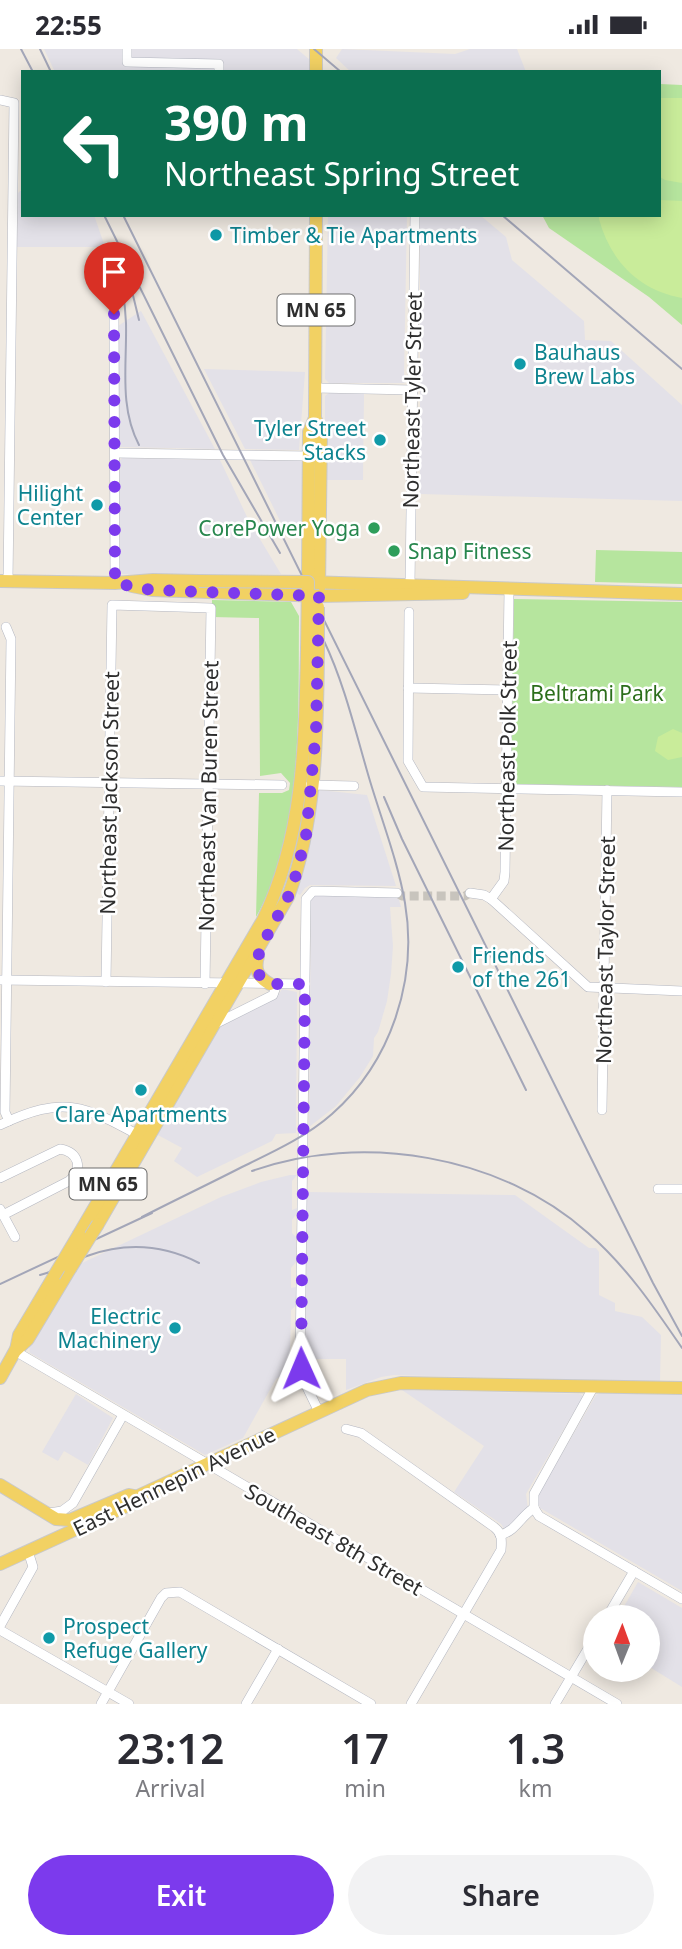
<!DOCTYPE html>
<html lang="en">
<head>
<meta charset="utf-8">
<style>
	body { margin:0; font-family:"Noto Sans",sans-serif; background:#f2f2f3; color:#2b2b33; height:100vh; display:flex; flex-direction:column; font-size:26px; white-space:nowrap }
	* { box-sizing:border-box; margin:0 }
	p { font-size:23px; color:#7c7c81 }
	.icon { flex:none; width:38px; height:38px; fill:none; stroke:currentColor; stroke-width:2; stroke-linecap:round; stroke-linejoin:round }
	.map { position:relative; height:1655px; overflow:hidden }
	.panel { display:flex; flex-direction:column; background:#fff; flex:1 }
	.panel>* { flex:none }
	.hud { position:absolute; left:21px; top:21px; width:640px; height:147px; border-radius:0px; box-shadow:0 4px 18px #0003; background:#0b6e4f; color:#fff; overflow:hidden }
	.needle { width:46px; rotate:1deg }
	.controls { position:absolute; left:583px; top:1556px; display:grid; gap:14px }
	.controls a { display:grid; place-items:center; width:77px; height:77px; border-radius:50%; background:#fff; box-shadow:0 4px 18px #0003; font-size:35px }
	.pin { position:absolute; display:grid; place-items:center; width:60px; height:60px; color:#fff; margin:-72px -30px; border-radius:50% 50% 50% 0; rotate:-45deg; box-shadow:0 0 7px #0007 }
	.pin .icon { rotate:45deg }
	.me { position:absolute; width:77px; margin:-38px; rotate:359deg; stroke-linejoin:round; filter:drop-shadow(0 0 5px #0008) }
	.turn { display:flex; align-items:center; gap:24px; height:147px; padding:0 28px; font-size:32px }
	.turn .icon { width:91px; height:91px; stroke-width:2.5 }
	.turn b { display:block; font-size:49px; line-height:60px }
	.eta { display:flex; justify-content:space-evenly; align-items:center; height:119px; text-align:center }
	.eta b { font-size:42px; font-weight:600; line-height:49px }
	.primary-button { display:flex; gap:14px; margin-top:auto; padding:14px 28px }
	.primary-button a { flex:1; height:80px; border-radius:42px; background:#7c3aed; color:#fff; font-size:28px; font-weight:600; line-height:80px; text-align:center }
	.primary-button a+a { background:#f2f2f3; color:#2b2b33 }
	.status { display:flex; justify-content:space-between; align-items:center; height:49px; padding:0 35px; background:#fff; direction:ltr }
	.status svg { height:19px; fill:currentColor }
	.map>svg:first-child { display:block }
	.industrial { fill:#e3e1e8 }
	.green { fill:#b6e59e }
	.pitch { fill:#c9ec9a }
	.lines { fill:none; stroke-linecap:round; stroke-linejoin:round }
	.minor-tunnel { stroke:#c8c4bd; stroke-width:9; stroke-dasharray:9 4.5; stroke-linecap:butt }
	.minor-casing { stroke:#b4b7c1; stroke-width:10 }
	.major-casing { stroke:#c9c9c9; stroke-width:14 }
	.minor { stroke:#fff; stroke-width:9 }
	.major { stroke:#f2d163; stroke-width:12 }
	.rail { stroke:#a3a6b8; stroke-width:2 }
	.major-bridge-casing { stroke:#c9c9c9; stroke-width:14; stroke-linecap:butt }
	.major-bridge { stroke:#f2d163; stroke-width:12 }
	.route { stroke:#7c3aed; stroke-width:12; stroke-dasharray:0 21.6 }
	.culture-dot { fill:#0f9aa8; stroke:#fff; stroke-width:2.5 }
	.leisure-dot { fill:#2e9e5b; stroke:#fff; stroke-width:2.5 }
	.labels { text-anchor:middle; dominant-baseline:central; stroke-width:5; stroke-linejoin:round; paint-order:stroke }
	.shield { fill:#fff; stroke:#6d6d6d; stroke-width:2 }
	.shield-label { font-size:19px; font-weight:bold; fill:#2e2e2e }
	.culture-label { font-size:21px; fill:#0d838f; stroke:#fff; text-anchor:start }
	.street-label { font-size:21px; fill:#2e2e2e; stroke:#fff }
	.leisure-label { font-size:21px; fill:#27864d; stroke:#fff; text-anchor:end }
	.park-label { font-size:21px; fill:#2c6e1b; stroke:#fff }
</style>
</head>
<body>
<div class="status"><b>22:55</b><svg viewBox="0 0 49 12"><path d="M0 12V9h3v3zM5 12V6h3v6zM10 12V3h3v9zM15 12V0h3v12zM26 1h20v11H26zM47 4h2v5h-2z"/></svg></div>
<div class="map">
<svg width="682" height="1655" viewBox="0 0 682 1655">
	<rect width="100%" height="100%" fill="#efe9e1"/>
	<g class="industrial">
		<polygon points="44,0 297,0 310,11 310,23 55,23"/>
		<polygon points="342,0 455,5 470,0 517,0 526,23 351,23 336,9"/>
		<polygon points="20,142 23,142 23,166 94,166 105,198 17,198 18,144"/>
		<polygon points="328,166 407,166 404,326 407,332 404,334 329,334 325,330"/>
		<polygon points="420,166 480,166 506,188 512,211 584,272 585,291 611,292 682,356 682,452 420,445"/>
		<polygon points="141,262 215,400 120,398 118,393 118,277"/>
		<polygon points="204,320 305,323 299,401 245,400"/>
		<polygon points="329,344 364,345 363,431 325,431 325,347"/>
		<polygon points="122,409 220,411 249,472 281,525 200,525 200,527 122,525 118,519 120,411"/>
		<polygon points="250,411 301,412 305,416 304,488 288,488"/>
		<polygon points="319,741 367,746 396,837 310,836 305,839 300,846 294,842 315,745"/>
		<polygon points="314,847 398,847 401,858 390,858 393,897 391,925 387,952 378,983 374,989 373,1007 360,1028 336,1057 309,1078 311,849"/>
		<polygon points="282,940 297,943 296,1084 276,1085 272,1092 197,1128 174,1112 182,1099 156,1085 215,979 277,948"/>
		<polygon points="290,1126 297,1126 292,1132 292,1161 297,1159 297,1164 292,1171 292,1184 296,1188 296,1213 291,1219 291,1239 296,1238 297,1256 291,1261 290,1305 295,1303 296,1324 283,1326 276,1330 243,1389 205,1406 30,1304 29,1297 78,1216 221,1148 261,1133"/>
		<polygon points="307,1143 515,1146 589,1199 596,1199 599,1203 599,1246 615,1254 615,1262 642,1268 661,1286 660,1333 394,1326 381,1328 346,1341 346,1310 305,1310"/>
		<polygon points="402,1341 579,1345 582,1346 582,1349 526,1445 528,1460 505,1481 501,1475 454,1443 484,1397"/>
		<polygon points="601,1344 682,1346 682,1542 540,1459 537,1448 596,1346"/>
		<polygon points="76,1345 113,1369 88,1416 64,1402 58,1412 42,1403"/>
		<polygon points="638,1533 682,1559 682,1638 648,1617 648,1568 618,1568"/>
	</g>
	<g class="green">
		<polygon points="660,35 682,36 682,276 649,248 549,179 542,166 660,166"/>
		<polygon points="596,501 682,503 682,535 595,533"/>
		<polygon points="514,550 682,553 682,738 511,735"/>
		<path d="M212,551L291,553L299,567C298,660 304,785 256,868L259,744H282L289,741L290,734L281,724L260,727L259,569L212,568Z"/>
	</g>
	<g class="pitch">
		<polygon points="660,49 682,49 682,134 665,131 660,128"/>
		<path d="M660,151L682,152V249C638,241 610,211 599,170V166H660Z"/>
		<polygon points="673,680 682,684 682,708 668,711 655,702 658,688"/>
	</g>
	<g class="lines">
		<polyline class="minor-tunnel" points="397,844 402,847 465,847 470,844"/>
		<defs>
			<g id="minor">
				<polyline points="127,0 127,13 219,15 219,23"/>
				<polyline points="0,51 14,54 8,533"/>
				<polyline points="114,265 115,534"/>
				<polyline points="316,339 412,341"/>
				<polyline points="115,404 309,407"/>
				<polyline points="410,536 415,166"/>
				<polyline points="409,563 408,712 423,738 682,743"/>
				<polyline points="6,578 11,590 5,1063 9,1072"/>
				<polyline points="408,639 508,641"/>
				<polyline points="0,732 282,736"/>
				<polyline points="310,736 354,737"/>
				<polyline points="470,844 484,846 491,850 588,938 682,942"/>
				<polyline points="491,850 504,832 505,823 509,541"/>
				<polyline points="0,931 305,935"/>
				<polyline points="106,933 112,556 211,559 205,935"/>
				<polyline points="215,975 273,946 277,935"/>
				<polyline points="602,1061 607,741"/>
				<path d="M0,1076C64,1046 83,1056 142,1088"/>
				<path d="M0,1129L60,1100C78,1103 84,1119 69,1132L3,1166"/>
				<polyline points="658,1140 682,1140"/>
				<polyline points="0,1160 15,1188"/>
				<polyline points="15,1302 617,1655"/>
				<polyline points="319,1363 304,1332 300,1315 306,850 313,842 397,844"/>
				<path d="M346,1380L361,1384L494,1478C502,1484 502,1491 501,1501L411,1655"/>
				<polyline points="534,1459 539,1467 682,1550"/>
				<polyline points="534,1459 534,1445 594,1337"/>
				<polyline points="49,1464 62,1462 73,1454 123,1366"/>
				<path d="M500,1486C516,1482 520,1468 534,1459"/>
				<polyline points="607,1568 634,1522"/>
				<polyline points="0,1577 33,1518 28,1502"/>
				<polyline points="0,1581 129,1655"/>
				<polyline points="101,1655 161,1549 166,1544 180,1543 371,1655"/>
				<polyline points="246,1655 278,1600"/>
				<polyline points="555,1655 595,1588"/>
			</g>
			<g id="major">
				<polyline points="316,23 316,0"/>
				<polyline points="316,166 315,369 321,383 319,539"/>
				<polyline points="315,369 309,383 308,533 682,545"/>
				<polyline points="0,532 115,534 153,531 199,532"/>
				<polyline points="132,537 152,541 295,546"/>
				<polyline points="319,547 463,544"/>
				<path d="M258,907C254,921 258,928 270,935"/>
				<path d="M98,1175L288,848C317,770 317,684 318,602"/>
				<path d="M79,1185L263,871C304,786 305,694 307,601"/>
				<polyline points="16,1301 19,1286 54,1227"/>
				<polyline points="0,1329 15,1302 28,1290 70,1220"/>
				<polyline points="0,1436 56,1470 70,1471 129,1446 134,1447"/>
				<polyline points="0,1515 131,1455 138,1447 367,1341 401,1334 682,1339"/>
			</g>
		</defs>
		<use href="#minor" class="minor-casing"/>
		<use href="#major" class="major-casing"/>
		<use href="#minor" class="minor"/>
		<use href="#major" class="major"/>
		<g class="rail">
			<polyline points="21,0 33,23"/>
			<polyline points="40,0 51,23"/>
			<polyline points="314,0 341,23"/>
			<polyline points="104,166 223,406 280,504"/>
			<polyline points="123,166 653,1234 682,1287"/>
			<polyline points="502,166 682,320"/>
			<path d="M111,195C119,220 125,248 126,274C127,316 119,358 139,396"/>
			<polyline points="130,234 139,271"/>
			<polyline points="384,748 402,790 526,1041"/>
			<path d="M252,1122C362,1083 501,1106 588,1184C626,1217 654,1258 682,1299"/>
			<path d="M142,1168C175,1151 209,1135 242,1118C273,1103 306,1088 332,1065C391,1013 418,931 405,854C398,813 382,772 370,732C356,685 345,636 324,592"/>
			<path d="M40,1226C56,1222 71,1213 87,1207C126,1193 162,1195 199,1214"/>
			<polyline points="0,1235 152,1164"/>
		</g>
		<defs>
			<g id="major-bridge">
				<polyline points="199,532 308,533 307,601"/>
				<polyline points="295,546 319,547"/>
				<polyline points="318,602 318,558"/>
				<polyline points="70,1220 98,1175"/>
				<polyline points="54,1227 79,1185"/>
			</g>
		</defs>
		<use href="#major-bridge" class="major-bridge-casing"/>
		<use href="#major-bridge" class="major-bridge"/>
	</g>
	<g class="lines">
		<polyline class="route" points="114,265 115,534 152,541 319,547 316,682 306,787 296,826 288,848 261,898 256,915 260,928 270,935 305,935 301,1319"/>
	</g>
	<g class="culture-dot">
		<circle cx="216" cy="186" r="7"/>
		<circle cx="520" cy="315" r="7"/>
		<circle cx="380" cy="391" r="7"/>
		<circle cx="97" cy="456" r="7"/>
		<circle cx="458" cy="918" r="7"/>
		<circle cx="141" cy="1041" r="7"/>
		<circle cx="175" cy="1279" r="7"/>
		<circle cx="49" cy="1589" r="7"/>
	</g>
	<g class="leisure-dot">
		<circle cx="374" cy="479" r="7"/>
		<circle cx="394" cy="502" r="7"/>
	</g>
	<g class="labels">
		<g class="shield">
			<rect x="277.5" y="245.5" width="77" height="31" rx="5"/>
			<rect x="69.5" y="1119.5" width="77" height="31" rx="5"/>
		</g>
		<g class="shield-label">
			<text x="316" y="261">MN 65</text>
			<text x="108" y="1135">MN 65</text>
		</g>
		<g class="culture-label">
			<text x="230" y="186">Timber &amp; Tie Apartments</text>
			<text x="534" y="303">Bauhaus<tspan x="534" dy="24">Brew Labs</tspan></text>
			<text x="366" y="379" text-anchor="end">Tyler Street<tspan x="366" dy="24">Stacks</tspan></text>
			<text x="83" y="444" text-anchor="end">Hilight<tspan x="83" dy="24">Center</tspan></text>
			<text x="472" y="906">Friends<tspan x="472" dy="24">of the 261</tspan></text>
			<text x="141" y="1065" text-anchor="middle">Clare Apartments</text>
			<text x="161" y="1267" text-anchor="end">Electric<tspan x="161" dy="24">Machinery</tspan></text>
			<text x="63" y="1577">Prospect<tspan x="63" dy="24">Refuge Gallery</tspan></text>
		</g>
		<g class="street-label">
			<text transform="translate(412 351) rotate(-89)">Northeast Tyler Street</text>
			<text transform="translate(507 697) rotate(-89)">Northeast Polk Street</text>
			<text transform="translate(109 744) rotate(-89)">Northeast Jackson Street</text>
			<text transform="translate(208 747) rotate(-89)">Northeast Van Buren Street</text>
			<text transform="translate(605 901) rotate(-89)">Northeast Taylor Street</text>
			<text transform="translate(174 1432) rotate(-26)">East Hennepin Avenue</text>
			<text transform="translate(334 1490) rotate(30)">Southeast 8th Street</text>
		</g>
		<g class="leisure-label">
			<text x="360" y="479">CorePower Yoga</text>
			<text x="408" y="502" text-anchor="start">Snap Fitness</text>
		</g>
		<g class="park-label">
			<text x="597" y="644">Beltrami Park</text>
		</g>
	</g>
</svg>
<div class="controls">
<a><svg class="needle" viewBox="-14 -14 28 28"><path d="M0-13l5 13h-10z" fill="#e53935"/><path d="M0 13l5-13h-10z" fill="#7c7c81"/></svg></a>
</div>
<div class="pin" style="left:114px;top:265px;background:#d93025"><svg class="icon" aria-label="arrive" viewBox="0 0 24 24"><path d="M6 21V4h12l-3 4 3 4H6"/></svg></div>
<svg class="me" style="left:301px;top:1319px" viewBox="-20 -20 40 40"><path d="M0-17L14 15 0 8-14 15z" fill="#7c3aed" stroke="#fff" stroke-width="4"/></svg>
<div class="hud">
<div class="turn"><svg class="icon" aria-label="left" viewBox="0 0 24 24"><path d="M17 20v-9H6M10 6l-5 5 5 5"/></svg><div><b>390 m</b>Northeast Spring Street</div></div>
</div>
</div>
<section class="panel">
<div class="eta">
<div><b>23:12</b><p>Arrival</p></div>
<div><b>17</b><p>min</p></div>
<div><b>1.3</b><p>km</p></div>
</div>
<div class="primary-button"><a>Exit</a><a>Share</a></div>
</section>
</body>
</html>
